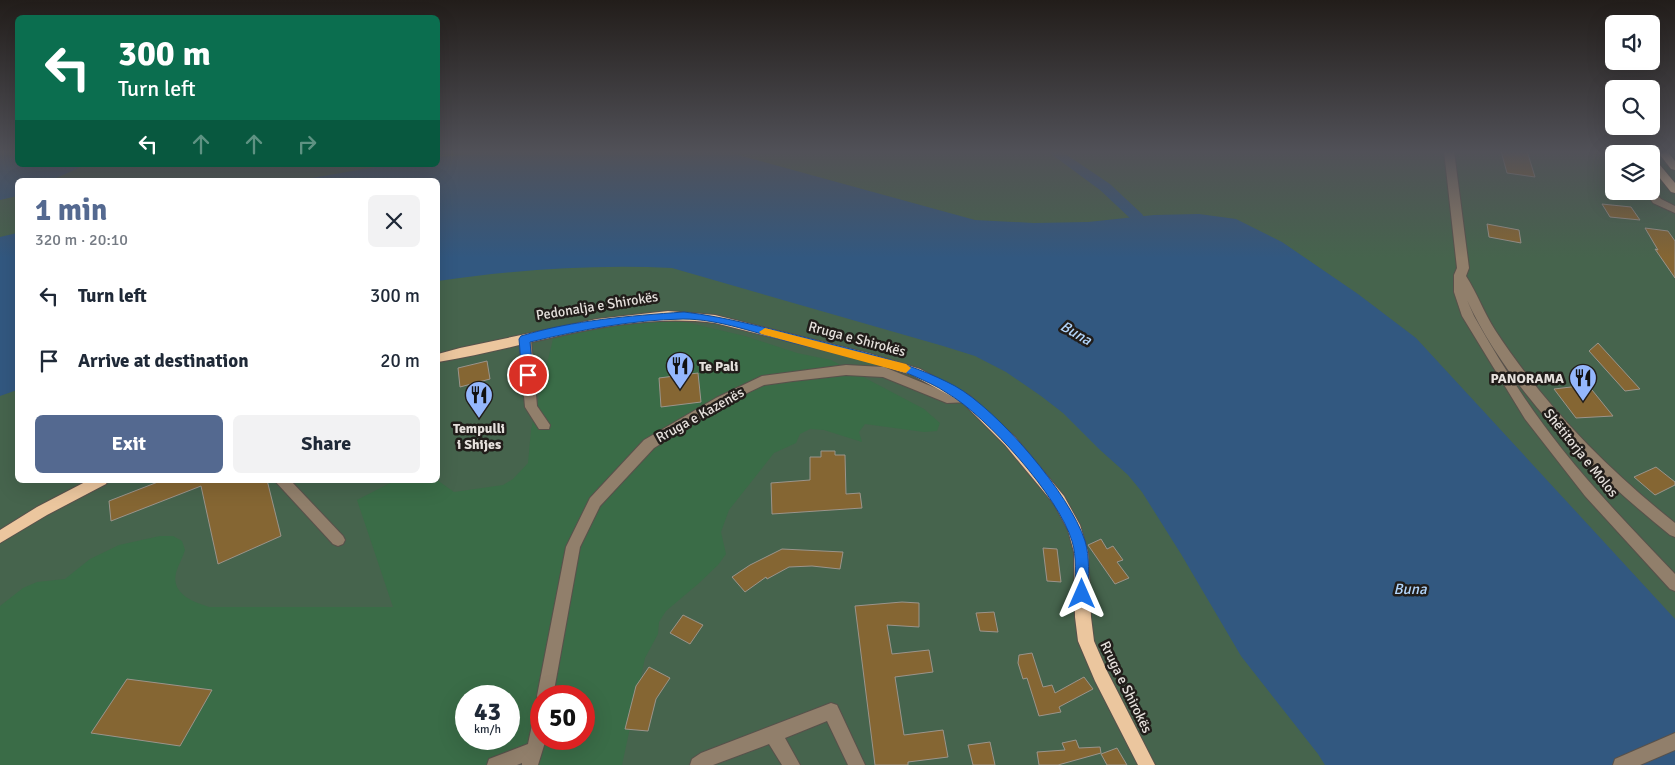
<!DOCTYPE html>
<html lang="en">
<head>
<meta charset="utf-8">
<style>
	body { margin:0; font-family:Signika,sans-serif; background:#f2f2f3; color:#1f2937; height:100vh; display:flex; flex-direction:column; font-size:19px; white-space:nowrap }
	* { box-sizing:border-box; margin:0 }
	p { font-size:16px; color:#747a83 }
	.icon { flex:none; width:28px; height:28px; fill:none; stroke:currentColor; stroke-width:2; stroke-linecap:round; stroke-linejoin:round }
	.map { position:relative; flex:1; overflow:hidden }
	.sheet { position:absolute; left:15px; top:178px; width:425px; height:305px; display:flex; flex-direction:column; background:#fff; border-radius:8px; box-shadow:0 5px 20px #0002 }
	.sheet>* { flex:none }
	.hud { position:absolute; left:15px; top:15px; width:425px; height:152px; border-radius:8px; box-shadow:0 5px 20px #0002; background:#0b6e4f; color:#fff; overflow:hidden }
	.buttons { position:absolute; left:1605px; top:15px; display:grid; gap:10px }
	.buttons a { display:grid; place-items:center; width:55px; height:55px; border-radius:8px; background:#fff; box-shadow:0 5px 20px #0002; font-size:25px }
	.speed { position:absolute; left:455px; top:685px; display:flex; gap:10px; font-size:25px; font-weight:700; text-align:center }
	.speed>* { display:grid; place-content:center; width:65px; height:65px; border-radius:50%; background:#fff; box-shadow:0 5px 20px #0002; line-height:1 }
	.speed small { font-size:12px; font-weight:400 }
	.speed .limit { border:8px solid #d22; background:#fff; color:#111 }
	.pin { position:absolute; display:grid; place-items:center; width:42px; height:42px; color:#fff; margin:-21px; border:2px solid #fff; border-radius:50%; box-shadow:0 1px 5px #0007 }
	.me { position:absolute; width:55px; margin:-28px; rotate:0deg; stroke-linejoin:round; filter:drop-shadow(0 0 4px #0008) }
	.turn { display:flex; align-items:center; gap:18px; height:105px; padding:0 20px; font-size:22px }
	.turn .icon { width:65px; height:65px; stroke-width:2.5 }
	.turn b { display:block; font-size:35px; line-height:42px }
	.lanes { display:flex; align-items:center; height:48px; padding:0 20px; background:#0003; justify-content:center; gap:25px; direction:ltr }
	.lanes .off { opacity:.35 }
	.round { display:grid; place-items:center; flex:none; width:52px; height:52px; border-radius:8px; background:#f2f2f3 }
	.head { display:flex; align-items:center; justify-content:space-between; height:85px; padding:0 20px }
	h1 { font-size:30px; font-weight:700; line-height:38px; color:#546990 }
	.button { display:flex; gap:10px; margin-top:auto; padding:10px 20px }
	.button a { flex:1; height:58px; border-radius:8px; background:#546990; color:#fff; font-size:20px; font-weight:700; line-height:58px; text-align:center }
	.button a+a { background:#f2f2f3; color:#1f2937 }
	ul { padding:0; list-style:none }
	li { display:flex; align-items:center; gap:15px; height:65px; padding:0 20px }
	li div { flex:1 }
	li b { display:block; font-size:19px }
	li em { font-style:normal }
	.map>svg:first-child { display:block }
	.green { fill:#46644d; fill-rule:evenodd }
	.forest { fill:#3a6c47; fill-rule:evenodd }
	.water { fill:#325880 }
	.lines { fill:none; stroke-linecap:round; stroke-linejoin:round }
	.canal { fill:#325880; fill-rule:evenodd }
	.building { fill:#856633; stroke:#9b948b }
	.minor-casing { stroke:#58514b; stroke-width:2 }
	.major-casing { stroke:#58514b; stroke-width:2 }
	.path { stroke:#736c67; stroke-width:2.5; stroke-dasharray:4.5 2.5; stroke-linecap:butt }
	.minor { fill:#917f6b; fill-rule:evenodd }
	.major { fill:#ebc69e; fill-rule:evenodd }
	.route { fill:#1a73e8; stroke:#114b97 }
	.slow { fill:#f59e0b }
	.labels { text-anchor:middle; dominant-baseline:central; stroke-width:5; stroke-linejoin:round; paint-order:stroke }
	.street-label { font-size:14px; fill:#e6e1dd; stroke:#211d1a }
	.poi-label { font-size:14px; font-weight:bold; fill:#e6e1dd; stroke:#211d1a; text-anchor:start }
	.water-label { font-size:15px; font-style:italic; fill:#b3d6fc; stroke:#211d1a }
</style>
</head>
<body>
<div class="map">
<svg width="1675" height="765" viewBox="0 0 1675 765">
	<rect width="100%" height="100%" fill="#3d352f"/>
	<path class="green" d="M0,151H17L18,165H438V151H1675V765H0ZM1614,154H1651V191H1614ZM18,180H438V480H18ZM466,696H509V739H466ZM541,696H584V739H541Z"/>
	<path class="forest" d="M676,320L745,336L797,353L831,360L924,409L940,423L937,431L924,432L865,424L859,432L862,442L824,430L810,429L800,434L796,443L774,453L729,510L721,532L726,554L718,565L698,584L666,611L659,622L658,634L645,658L622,765H0V606L23,588L37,582L65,579L90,559L119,545L160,536H173L182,541L185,550C183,557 178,565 176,573C171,594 193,602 209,607H393L357,500L396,480H437L454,492L503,485L513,479L528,463L531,430L553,339L592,328ZM466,696H509V739H466ZM541,696H584V739H541Z"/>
	<g class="water">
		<polygon points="0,151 17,151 18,165 85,165 52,180 18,180 17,196 0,200"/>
		<path d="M489,151H724L975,220L1034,223L1088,222L1154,215L1199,214L1236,219L1282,242L1358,294L1416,338L1675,619V765H1325L1318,754L1241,656L1181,554L1142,492L1128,475L1099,449L1063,413L1041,396L1006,372L975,356L943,346L672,268C594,264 514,270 438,281V180H300L388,165H438V157L474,154Z"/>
		<polygon points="17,233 17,390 0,396 0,237"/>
	</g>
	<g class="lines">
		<polygon class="canal" points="1047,151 1061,151 1110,184 1142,214 1144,217 1142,220 1132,220 1100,190"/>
	</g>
	<g class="building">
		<polygon points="1501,151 1527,151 1535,177 1507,173"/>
		<polygon points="1602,204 1631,207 1640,220 1610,217"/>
		<polygon points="1487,224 1519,230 1521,243 1489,237"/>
		<polygon points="1645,228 1668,231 1675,241 1675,278 1655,249 1658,250"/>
		<polygon points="1598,343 1640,389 1625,391 1589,351"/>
		<polygon points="487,361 490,379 460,387 458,368"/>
		<polygon points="698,373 701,402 661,407 659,378"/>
		<polygon points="1588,385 1613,416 1576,418 1554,389"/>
		<polygon points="821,451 835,451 835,455 845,455 846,494 860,493 862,508 772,514 771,483 810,480 810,457 821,457"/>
		<polygon points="1656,467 1675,482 1675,485 1655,495 1634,477"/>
		<polygon points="163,480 267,480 281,536 218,564 201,486 111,521 109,501"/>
		<polygon points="1101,539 1107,549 1113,546 1123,560 1117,562 1129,578 1115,584 1088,545"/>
		<polygon points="1043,548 1057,549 1061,582 1047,581"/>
		<polygon points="782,549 843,552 840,569 812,566 789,567 767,579 766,577 745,592 732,577 750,565"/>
		<polygon points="902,602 919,603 919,627 887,625 892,654 929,650 933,672 895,677 904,735 943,730 948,757 908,762 908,765 875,765 855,606"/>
		<polygon points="994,612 998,632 980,631 976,613"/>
		<polygon points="683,615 703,625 690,644 670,633"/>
		<polygon points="1032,653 1043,687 1052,685 1055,693 1084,677 1093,689 1059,707 1061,712 1039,716 1027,678 1023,679 1018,663 1019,655"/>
		<polygon points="649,667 670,678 656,699 648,731 625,729 636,686"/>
		<polygon points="127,679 212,690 180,746 91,733"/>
		<polygon points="1076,740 1079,748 1100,747 1101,753 1058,765 1039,765 1037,752 1065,750 1062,743"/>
		<polygon points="990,742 995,765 973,765 968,745"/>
		<polygon points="1117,748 1127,765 1107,765 1101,754"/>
	</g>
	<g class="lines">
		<defs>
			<g id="minor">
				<path d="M1444,151H1454L1469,268L1466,276C1477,293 1484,313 1495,330C1544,405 1606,468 1675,523V537L1670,535C1593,473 1509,391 1467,300L1474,316C1499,361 1530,409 1562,449C1597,493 1636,533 1675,574V591L1670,589L1585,496L1525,419L1462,316L1454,292V275L1457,268Z"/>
				<polygon points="1661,170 1665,171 1665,175 1651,181 1651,174"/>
				<polygon points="1651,188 1661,199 1675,206 1675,213 1653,203 1645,191 1651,191"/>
				<polygon points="525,335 531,339 537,406 550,425 549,429 539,429 525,407 519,339"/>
				<polygon points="846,365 884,367 948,393 970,396 972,399 970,402 947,403 883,377 846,375 793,381 764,385 724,404 654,448 600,506 580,547 553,696 541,696 541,702 539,702 537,696 566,547 590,498 644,440 716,398 762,376"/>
				<polygon points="274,480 290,480 343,536 345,540 343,544 338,546 333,544"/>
				<polygon points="831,703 837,705 865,765 848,765 827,721 785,738 800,765 782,765 769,744 713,765 690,765 692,759 701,753"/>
				<polygon points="541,709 541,739 546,739 538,765 522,765 522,763 517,765 487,765 489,759 528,744 535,711"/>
				<polygon points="1675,733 1675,750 1640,765 1613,765 1615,759"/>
			</g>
			<g id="major">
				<polygon points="1657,151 1667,151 1675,161 1675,170 1671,169"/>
				<polygon points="1651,157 1654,158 1675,183 1675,193 1671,192 1651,167"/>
				<path d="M668,311L715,315L868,353L920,369L970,396L1015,437L1064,496L1080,525L1088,552L1091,617L1094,641L1107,671L1155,765H1138L1095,681L1078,641L1075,617L1074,552L1068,530L1054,504L1005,445L962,402L912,375L867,361L715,323C619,311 531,347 438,362V354L460,348L597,319Z"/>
				<polygon points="89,480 108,480 106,484 47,515 0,543 0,530 37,507"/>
			</g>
		</defs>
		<use href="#minor" class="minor-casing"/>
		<use href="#major" class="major-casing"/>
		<polyline class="path" points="1615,151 1618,154"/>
		<use href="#minor" class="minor"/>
		<use href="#major" class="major"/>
	</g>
	<linearGradient id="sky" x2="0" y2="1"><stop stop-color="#221d1a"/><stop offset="0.59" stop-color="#515158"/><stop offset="1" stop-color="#515158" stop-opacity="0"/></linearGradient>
	<rect width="1675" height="258" fill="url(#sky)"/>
	<path class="route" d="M684,312C726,317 766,328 807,338C857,351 908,361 955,386C998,410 1070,494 1085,541C1090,557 1088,576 1089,594L1087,598L1082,600L1077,598L1075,594C1075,576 1077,557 1072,541C1059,497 987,416 947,393C937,386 925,381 914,376C877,359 833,353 794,343C758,334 720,319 683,319C631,320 580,330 530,342L533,375L528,379L522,375L519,339L521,336C574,320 629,316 684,312Z"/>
	<polygon class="slow" points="765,328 906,364 911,368 906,373 761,334 759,332"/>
	<defs>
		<symbol id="restaurant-pin" viewBox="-11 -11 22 30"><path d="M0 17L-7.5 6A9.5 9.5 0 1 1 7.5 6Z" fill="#94b7fd" stroke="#211d1a"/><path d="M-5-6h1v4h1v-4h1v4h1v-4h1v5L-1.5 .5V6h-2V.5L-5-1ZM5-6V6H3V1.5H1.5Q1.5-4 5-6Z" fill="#111"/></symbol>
	</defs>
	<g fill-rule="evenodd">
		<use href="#restaurant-pin" x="664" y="350" width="32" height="43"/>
		<use href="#restaurant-pin" x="1567" y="362" width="32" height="43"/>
		<use href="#restaurant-pin" x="463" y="379" width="32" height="43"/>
	</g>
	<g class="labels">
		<g class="street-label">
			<text transform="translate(597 306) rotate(-9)">Pedonalja e Shirokës</text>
			<text transform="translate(857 339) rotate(15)">Rruga e Shirokës</text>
			<text transform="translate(700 415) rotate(-29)">Rruga e Kazenës</text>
			<text transform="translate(1581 453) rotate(51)">Shëtitorja e Molos</text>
			<text transform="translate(1126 687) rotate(64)">Rruga e Shirokës</text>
		</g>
		<g class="poi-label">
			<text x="699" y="366">Te Pali</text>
			<text x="1564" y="378" text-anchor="end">PANORAMA</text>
			<text x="479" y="428" text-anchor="middle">Tempulli<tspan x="479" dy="16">i Shijes</tspan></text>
		</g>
		<g class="water-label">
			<text transform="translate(1076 333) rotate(30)">Buna</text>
			<text x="1410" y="589">Buna</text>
		</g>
	</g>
</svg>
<div class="buttons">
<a><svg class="icon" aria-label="sound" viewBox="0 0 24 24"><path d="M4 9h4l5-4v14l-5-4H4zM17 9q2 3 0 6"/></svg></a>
<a><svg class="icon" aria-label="search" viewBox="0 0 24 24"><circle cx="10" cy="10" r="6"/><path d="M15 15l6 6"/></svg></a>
<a><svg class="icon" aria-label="layers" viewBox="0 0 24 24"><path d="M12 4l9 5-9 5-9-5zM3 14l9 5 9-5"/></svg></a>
</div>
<div class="speed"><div>43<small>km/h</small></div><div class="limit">50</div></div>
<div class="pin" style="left:528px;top:375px;background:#d93025"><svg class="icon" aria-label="arrive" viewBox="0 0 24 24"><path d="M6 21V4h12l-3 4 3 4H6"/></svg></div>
<svg class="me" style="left:1082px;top:594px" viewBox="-20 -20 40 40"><path d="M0-17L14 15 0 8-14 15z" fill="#1a73e8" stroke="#fff" stroke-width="4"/></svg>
<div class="hud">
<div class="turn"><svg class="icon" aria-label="left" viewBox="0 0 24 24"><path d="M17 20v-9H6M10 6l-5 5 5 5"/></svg><div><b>300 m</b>Turn left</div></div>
<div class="lanes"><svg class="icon" aria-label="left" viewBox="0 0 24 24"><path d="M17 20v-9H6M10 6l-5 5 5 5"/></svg><svg class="icon off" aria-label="ahead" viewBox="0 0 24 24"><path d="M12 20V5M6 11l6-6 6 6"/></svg><svg class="icon off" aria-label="ahead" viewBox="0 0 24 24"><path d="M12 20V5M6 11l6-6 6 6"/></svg><svg class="icon off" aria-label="right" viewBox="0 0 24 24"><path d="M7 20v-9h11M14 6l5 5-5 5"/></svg></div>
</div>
<section class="sheet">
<div class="head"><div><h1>1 min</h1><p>320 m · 20:10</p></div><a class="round"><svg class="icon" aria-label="close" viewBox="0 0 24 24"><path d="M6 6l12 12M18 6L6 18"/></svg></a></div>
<ul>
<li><svg class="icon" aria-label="left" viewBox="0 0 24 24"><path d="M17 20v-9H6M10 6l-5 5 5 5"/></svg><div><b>Turn left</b></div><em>300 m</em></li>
<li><svg class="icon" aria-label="arrive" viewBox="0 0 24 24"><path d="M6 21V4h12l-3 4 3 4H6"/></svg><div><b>Arrive at destination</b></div><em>20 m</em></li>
</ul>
<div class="button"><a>Exit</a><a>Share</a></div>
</section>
</div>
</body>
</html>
